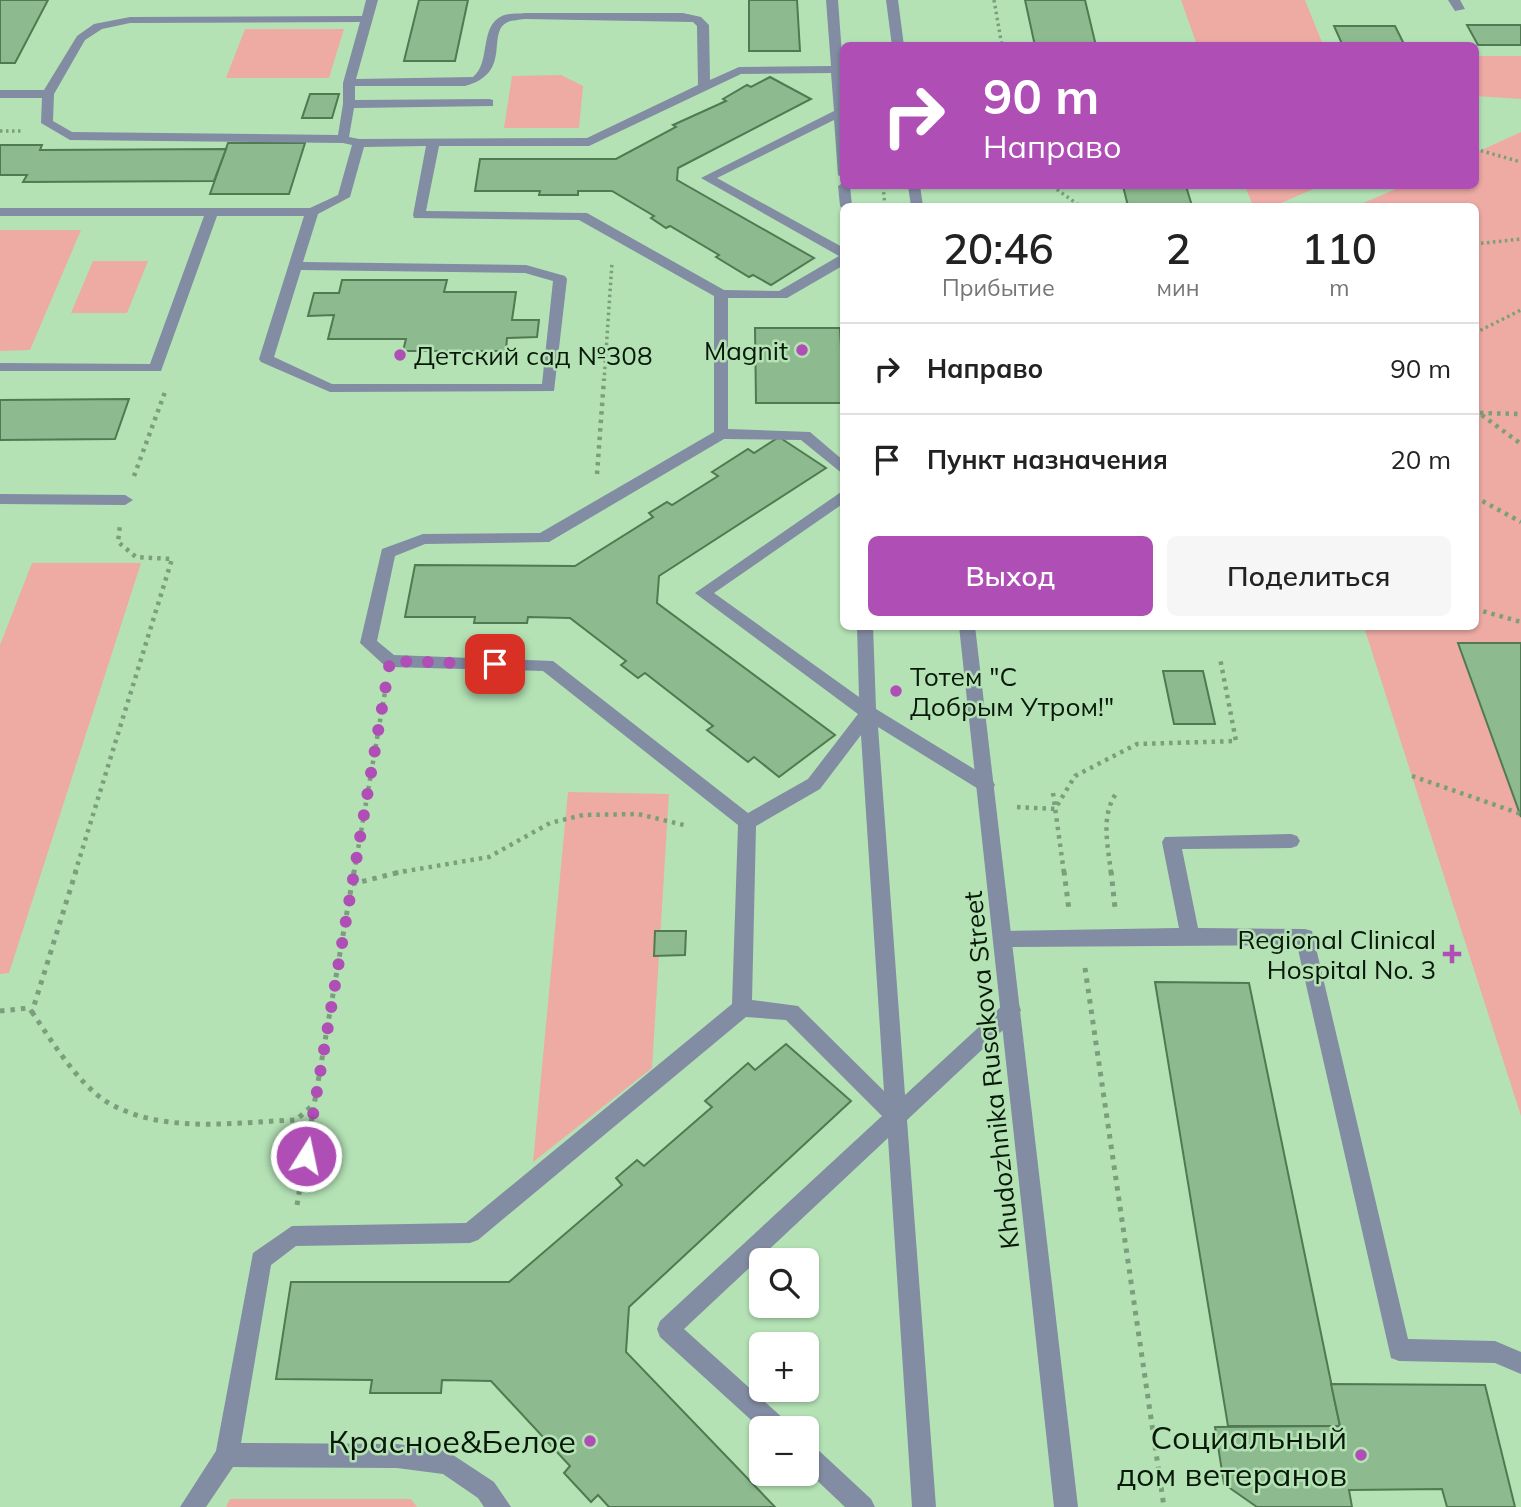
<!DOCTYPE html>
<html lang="ru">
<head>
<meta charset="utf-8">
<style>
	body { margin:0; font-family:Mulish,sans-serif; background:#f6f6f6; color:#222; height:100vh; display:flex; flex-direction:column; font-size:26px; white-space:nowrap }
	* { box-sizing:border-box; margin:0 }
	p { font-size:23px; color:#767676 }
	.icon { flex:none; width:38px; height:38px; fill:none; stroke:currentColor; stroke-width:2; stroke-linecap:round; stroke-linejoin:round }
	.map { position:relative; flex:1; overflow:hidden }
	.panel { position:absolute; left:840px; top:203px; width:639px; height:427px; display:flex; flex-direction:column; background:#fff; border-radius:10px; box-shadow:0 2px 5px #0004 }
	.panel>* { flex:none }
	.hud { position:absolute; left:840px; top:42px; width:639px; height:147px; border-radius:10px; box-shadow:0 2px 5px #0004; background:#af4eb5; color:#fff; overflow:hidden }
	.fabs { position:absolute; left:749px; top:1248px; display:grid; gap:14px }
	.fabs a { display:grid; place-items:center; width:70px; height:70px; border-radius:10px; background:#fff; box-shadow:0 2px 5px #0004; font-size:35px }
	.pin { position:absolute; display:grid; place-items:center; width:60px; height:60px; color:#fff; margin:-30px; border-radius:14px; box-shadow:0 4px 10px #0006 }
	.me { position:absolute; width:77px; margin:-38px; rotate:10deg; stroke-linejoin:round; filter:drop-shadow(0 0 5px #0008) }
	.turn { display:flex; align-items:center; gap:24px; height:147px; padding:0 28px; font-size:32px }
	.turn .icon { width:91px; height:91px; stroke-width:2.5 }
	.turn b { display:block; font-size:49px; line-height:60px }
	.eta { display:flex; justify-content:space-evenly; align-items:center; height:119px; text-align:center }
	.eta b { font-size:42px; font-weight:600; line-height:49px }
	.action { display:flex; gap:14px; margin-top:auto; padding:14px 28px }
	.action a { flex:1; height:80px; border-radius:10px; background:#af4eb5; color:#fff; font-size:28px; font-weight:600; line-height:80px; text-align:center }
	.action a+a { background:#f6f6f6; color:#222 }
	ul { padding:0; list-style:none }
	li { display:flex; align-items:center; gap:21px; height:91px; padding:0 28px; border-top:2px solid #e0e0e0 }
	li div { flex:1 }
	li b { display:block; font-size:26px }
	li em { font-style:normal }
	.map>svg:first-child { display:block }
	.green { fill:#edaba4 }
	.building { fill:#8dba8e; stroke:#507a52; stroke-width:2 }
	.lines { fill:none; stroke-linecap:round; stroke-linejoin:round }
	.path-far2 { stroke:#7b9f7c; stroke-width:3.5; stroke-dasharray:2.5 3.5; stroke-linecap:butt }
	.path-far1 { stroke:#7b9f7c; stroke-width:4.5; stroke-dasharray:3.5 5; stroke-linecap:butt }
	.path { stroke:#7b9f7c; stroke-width:5; stroke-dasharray:4.5 6; stroke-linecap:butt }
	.service { fill:#828ca2; fill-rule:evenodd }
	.tertiary { fill:#828ca2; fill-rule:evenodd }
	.route { stroke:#af4eb5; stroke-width:12; stroke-dasharray:0 21.6 }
	.poi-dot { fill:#af4eb5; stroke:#b4e2b5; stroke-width:2.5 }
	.labels { text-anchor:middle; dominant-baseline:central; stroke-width:5; stroke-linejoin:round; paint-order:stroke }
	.poi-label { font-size:26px; fill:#081909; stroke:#b4e2b5; text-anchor:end }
	.street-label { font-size:26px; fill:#081909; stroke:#b4e2b5 }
	.near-poi-label { font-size:32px; fill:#081909; stroke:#b4e2b5; text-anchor:end }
</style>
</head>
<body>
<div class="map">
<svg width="1521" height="1507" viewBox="0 0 1521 1507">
	<rect width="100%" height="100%" fill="#b4e2b5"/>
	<g class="green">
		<polygon points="1181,0 1305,0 1323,45 1197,45"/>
		<polygon points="245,29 344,29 329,78 226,78"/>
		<polygon points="1475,56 1521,56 1521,99 1475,96"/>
		<polygon points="561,75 583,86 579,128 504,128 512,76"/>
		<polygon points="1521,132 1521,1116 1364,627 1475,626 1475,206 1356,206 1403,186 1475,186 1475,153"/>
		<polygon points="1245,186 1320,186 1274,206 1253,206"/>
		<polygon points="0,230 81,230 30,350 0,351"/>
		<polygon points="93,261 148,261 127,313 71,313"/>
		<polygon points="32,563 141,563 9,973 0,974 0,645"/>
		<polygon points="568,792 669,794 652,1068 533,1162"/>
		<polygon points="230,1499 411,1499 417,1507 226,1507"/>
	</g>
	<g class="building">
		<polygon points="0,0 48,0 15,63 0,63"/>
		<polygon points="419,0 468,0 455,61 404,61"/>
		<polygon points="749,0 797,0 800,51 749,51"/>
		<polygon points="1025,0 1085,0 1096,46 1035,46"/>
		<polygon points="1467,25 1521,25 1521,45 1478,45"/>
		<polygon points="1334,26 1395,26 1405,46 1343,46"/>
		<polygon points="770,77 811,99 678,168 677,180 814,258 771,285 753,275 749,277 716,257 719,255 670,226 666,228 651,218 654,216 612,191 578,191 578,195 539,195 540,191 475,191 480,159 616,159 676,127 673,125 726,101 723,99 747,85 751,87"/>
		<polygon points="310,94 339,94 332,118 302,118"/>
		<polygon points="228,143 305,143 289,194 210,194"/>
		<polygon points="0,145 42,145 40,150 226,149 214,181 23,182 27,175 0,175"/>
		<polygon points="1123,186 1186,186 1192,206 1128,206"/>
		<polygon points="342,280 447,280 444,292 516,292 512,320 539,320 537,337 507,338 506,351 403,351 406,339 328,339 334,315 308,316 314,293 339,293"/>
		<polygon points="755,328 840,328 844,403 756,403"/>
		<polygon points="129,399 115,439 0,440 0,400"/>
		<polygon points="779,437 826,468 659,576 657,603 835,735 779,777 754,757 748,762 707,730 713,726 645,673 638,678 621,665 626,661 570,618 528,617 527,623 474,623 475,617 405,617 415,565 575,566 653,517 649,513 667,502 672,505 718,476 712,472 748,449 754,453"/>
		<polygon points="1458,643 1521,643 1521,817"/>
		<polygon points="1163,671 1203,671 1215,724 1174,724"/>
		<polygon points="655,931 686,931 685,955 654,956"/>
		<polygon points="1155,982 1249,983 1340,1426 1228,1426"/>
		<polygon points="786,1044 851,1101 629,1307 626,1352 775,1507 609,1507 598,1495 591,1502 564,1473 570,1466 491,1381 442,1380 441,1393 370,1393 372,1380 276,1379 291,1282 509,1282 622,1185 616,1178 637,1160 644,1166 712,1107 705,1101 748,1063 755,1070"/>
		<polygon points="1331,1384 1485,1385 1515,1507 1447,1507 1442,1489 1349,1490 1352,1507 1257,1507 1224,1484 1215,1427 1340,1426"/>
	</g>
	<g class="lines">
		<g class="path-far2">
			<polyline points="994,0 1002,46"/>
			<polyline points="0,131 24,131"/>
			<polyline points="1475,149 1521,162"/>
			<polyline points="883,186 885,206"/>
			<polyline points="1052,186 1080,206"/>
			<polyline points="1475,244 1521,239"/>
			<polyline points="1475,333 1521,310"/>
			<polyline points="604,381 612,263"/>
		</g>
		<g class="path-far1">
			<polyline points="1475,410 1521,444"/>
			<polyline points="1480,413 1521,414"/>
			<polyline points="597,474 604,379"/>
			<polyline points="134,476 165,392"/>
			<polyline points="1475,497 1521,522"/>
			<polyline points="1475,609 1521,622"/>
			<polyline points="1412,776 1521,814"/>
			<polyline points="1053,793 1064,873"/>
			<polyline points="1017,807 1055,809 1075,776 1137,744 1236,741 1220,658"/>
			<polyline points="75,873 172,559 136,557 118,542 120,525"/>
			<polyline points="354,873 386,686"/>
			<polyline points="395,873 489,857 550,823 583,815 638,814 688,826"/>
			<path d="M1111,873C1108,845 1100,816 1117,792"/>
		</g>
		<g class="path">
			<polyline points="1064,871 1069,910"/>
			<polyline points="1111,871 1115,908"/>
			<polyline points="352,884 404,871"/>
			<polyline points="1085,968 1164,1507"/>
			<polyline points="0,1011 29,1008 32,1012 76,871"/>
			<path d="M32,1012C51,1040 78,1084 107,1102C163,1135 235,1122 296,1120L314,1104"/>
			<polyline points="297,1205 354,871"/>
		</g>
		<g class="service">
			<path d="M366,0H378L356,79L473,77C491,63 479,26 502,16C508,13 518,14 525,13H683L701,17L709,25L710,80L739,67L831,66L826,0H838L844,82V179L838,175L834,120L717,178L844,248V265L787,298H728V429L810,432L844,461V475L801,440L724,439L549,542L425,544L395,556L377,641L394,655L553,661L748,813L808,779L858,714L695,593L844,490V503L714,593L859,697L857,626H873L876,709L992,780L995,785L992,790H980L878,727L905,1095L1004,1004L1011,1002L1018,1004L1021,1010L1018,1016L907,1120L936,1507H912L888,1138L684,1329L785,1420L789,1428L761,1429L660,1337L657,1329L660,1321L882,1116L786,1020L746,1017L478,1240L470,1243L296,1246L271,1265L241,1443L397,1444L447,1451L494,1482L511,1507H484L478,1498L443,1474L397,1468L233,1467L206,1507H180L216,1451L253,1253L292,1226L466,1223L732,1004L738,825L543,671L390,667L384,665L360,643L382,549L423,534L540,533L714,432V296L579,220L414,218L413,215L426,146L364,147L350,197L318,214L303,262L526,265L565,276L567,279L554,391L330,392L261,362L259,359L304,216H217L161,371H0V363L150,364L204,216H0V208H310L338,195L352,145L343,143L70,140L41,123L42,98H0V90H44L77,36L94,24L130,17L362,16ZM525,19L693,22L697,26L698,85L587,138L359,139L349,137L354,108L493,106V100L489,99L355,100V86H465C514,73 485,32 508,22C512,20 520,20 525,19ZM360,22L343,83V104L338,135L72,132L53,121L54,94L85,40L102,29L130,23ZM831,73L834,111L701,178L839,256L779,291L724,290L587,213L426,211L439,146H589L741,74ZM301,270L525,273L553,281L542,384H332L274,357ZM861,735L884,1091L798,1006L752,1000L756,826L820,789Z"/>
			<polygon points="1448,0 1460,0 1465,9 1455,11"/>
			<polygon points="844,182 844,186 850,186 852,206 844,206 844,209 840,206 838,186"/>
			<polygon points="0,494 125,495 133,500 125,505 0,504"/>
			<polygon points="1291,834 1297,836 1300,841 1297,846 1291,848 1182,849 1198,928 1305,929 1312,931 1408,1339 1495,1341 1521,1352 1521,1374 1495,1363 1399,1361 1391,1358 1297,945 1003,947 996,945 993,939 996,933 1003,931 1179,928 1162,842 1165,837"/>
			<polygon points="807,1443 815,1447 871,1499 875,1507 845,1507 807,1471"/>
		</g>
		<g class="tertiary">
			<polygon points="886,0 898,0 904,46 892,46"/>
			<polygon points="908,186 920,186 923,206 911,206"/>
			<polygon points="959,626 975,626 1078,1507 1054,1507"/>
		</g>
	</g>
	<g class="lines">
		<polyline class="route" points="306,1156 390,661 495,664"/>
	</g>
	<g class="poi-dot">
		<circle cx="802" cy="350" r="7"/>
		<circle cx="400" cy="355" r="7"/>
		<circle cx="896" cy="691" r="7"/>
		<path d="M1448.5 943.5h7v7h7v7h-7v7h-7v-7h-7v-7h7z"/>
		<circle cx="590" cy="1441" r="7"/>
		<circle cx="1361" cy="1455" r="7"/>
	</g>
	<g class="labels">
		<g class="poi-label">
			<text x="788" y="350">Magnit</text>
			<text x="414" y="355" text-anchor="start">Детский сад №308</text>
			<text x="910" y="676" text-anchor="start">Тотем "С<tspan x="910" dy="30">Добрым Утром!"</tspan></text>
			<text x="1436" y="939">Regional Clinical<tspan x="1436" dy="30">Hospital No. 3</tspan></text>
		</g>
		<g class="street-label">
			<text transform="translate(991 1070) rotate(-96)">Khudozhnika Rusakova Street</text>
		</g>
		<g class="near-poi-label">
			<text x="1347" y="1437">Социальный<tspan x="1347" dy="37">дом ветеранов</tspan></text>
			<text x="576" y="1441">Красное&amp;Белое</text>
		</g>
	</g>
</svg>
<div class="fabs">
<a><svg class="icon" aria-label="search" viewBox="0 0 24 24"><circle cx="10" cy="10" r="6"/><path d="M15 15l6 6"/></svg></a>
<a>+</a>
<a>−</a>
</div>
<div class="pin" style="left:495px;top:664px;background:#d93025"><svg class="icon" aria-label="arrive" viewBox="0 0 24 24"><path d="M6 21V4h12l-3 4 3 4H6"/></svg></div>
<svg class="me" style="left:306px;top:1156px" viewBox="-20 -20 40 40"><circle r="17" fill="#af4eb5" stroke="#fff" stroke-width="3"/><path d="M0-11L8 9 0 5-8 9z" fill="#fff"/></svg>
<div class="hud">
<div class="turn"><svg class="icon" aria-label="right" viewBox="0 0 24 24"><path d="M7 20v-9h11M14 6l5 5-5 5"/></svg><div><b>90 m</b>Направо</div></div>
</div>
<section class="panel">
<div class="eta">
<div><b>20:46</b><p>Прибытие</p></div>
<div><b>2</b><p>мин</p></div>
<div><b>110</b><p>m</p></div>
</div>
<ul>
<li><svg class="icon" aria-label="right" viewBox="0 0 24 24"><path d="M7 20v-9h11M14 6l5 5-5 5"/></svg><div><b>Направо</b></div><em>90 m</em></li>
<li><svg class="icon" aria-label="arrive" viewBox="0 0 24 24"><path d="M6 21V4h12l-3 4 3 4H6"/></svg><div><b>Пункт назначения</b></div><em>20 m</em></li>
</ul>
<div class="action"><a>Выход</a><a>Поделиться</a></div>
</section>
</div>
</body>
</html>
